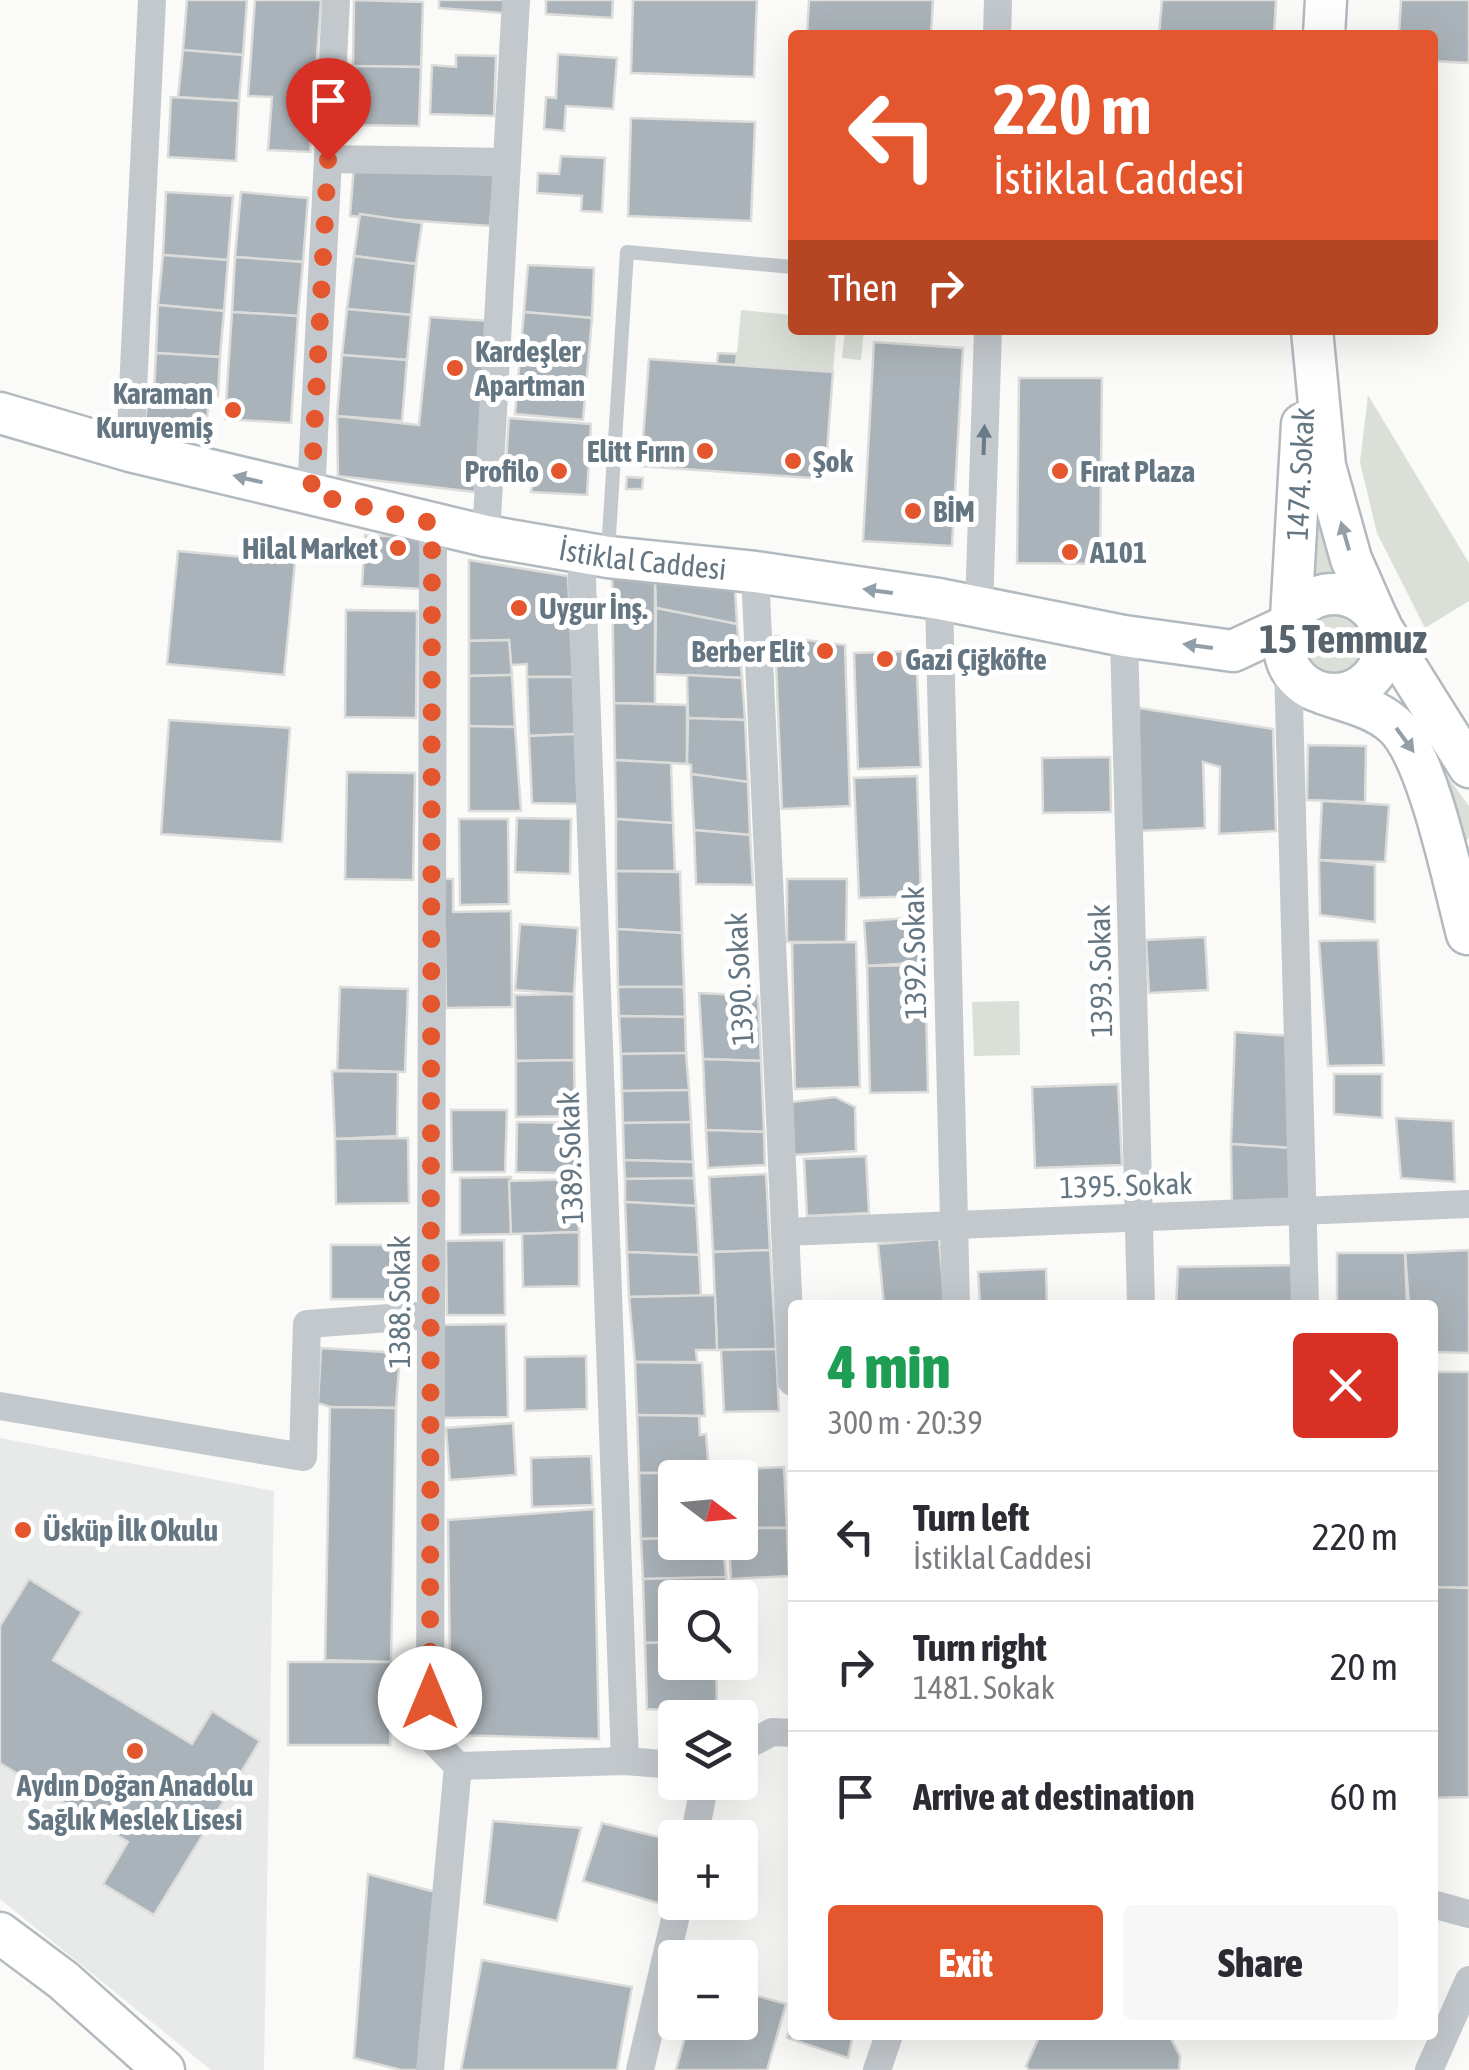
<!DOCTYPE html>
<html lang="en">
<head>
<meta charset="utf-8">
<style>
	body { margin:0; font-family:"Asap Condensed",sans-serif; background:#f7f7f7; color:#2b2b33; height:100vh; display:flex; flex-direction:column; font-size:38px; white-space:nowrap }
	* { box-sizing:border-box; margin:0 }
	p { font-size:32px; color:#7c7c81 }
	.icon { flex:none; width:55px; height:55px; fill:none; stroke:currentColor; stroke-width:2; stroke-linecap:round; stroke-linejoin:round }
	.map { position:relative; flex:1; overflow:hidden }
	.sheet { position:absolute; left:788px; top:1300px; width:650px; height:740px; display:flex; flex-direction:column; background:#fff; border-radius:10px; box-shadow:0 10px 40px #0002 }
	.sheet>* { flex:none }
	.guide { position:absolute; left:788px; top:30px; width:650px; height:305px; border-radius:10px; box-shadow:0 10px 40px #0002; background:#e4572e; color:#fff; overflow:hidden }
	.needle { width:65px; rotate:106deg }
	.buttons { position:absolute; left:658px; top:1460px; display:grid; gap:20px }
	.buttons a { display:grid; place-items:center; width:100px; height:100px; border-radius:10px; background:#fff; box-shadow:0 10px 40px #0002; font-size:50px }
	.pin { position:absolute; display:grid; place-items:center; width:85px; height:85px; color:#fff; margin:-102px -42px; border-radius:50% 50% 50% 0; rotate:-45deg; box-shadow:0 0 10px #0007 }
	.pin .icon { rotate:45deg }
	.me { position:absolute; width:110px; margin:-55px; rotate:0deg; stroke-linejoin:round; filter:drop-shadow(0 0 8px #0008) }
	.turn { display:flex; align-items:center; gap:35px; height:210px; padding:0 40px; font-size:45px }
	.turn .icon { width:130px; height:130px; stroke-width:2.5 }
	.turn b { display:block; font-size:70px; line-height:85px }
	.then { display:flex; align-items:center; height:95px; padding:0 40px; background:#0003; gap:20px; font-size:38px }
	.round { display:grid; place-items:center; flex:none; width:105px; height:105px; border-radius:10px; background:#f7f7f7 }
	.headline { display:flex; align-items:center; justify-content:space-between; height:170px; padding:0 40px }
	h1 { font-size:60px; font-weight:800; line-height:75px; color:#1e9e55 }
	.button { display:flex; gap:20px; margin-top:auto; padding:20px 40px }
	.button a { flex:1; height:115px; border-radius:10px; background:#e4572e; color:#fff; font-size:40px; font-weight:800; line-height:115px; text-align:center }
	.button a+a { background:#f7f7f7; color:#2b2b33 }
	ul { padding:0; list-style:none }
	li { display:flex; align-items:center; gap:30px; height:130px; padding:0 40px; border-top:2px solid #e1e1e2 }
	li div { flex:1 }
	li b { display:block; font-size:38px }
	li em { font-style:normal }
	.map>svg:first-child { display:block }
	.built { fill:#e8e9e9 }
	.green { fill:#dadfd7 }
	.building { fill:#aab3b9; stroke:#dcdcda; stroke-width:2.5 }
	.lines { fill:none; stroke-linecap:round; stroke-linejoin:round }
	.secondary-casing { stroke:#b3babf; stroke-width:45 }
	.lane { stroke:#c3c8cc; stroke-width:14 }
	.street { stroke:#c3c8cc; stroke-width:28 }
	.secondary { stroke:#fff; stroke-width:40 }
	.oneway { fill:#6a7a87 }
	.oneway2 { fill:#939fa8 }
	.route { stroke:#e4572e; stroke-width:18; stroke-dasharray:0 32.4 }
	.poi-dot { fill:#e4572e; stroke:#fff; stroke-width:4 }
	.labels { text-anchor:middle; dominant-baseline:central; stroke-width:10; stroke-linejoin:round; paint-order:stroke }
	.poi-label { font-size:30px; font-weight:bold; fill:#657683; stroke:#fff; text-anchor:start }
	.street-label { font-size:30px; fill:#657683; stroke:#fff }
	.district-label { font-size:40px; font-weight:bold; fill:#57646e; stroke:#fff }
</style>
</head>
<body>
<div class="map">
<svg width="1469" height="2070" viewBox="0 0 1469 2070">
	<rect width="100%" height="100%" fill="#fafaf8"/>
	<polygon class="built" points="0,1438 274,1491 264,2070 211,2070 0,1899"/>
	<g class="green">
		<polygon points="741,310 792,315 792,330 818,330 836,335 833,372 736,365"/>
		<polygon points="845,330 864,330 861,360 842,358"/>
		<polygon points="1368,395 1469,563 1469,601 1425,628 1377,533 1360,462"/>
		<polygon points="1309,488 1339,582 1307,587"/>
		<circle cx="1334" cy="643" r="32"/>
		<polygon points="1447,776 1469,806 1469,838 1466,840"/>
		<polygon points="1019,1001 1020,1055 974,1056 972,1002"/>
	</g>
	<g class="building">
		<polygon points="187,0 247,0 243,55 183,50"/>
		<polygon points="255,0 321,0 310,152 268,150 272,97 248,96"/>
		<polygon points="354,0 423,2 421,67 353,66"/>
		<polygon points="439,0 504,0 503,13 439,8"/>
		<polygon points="546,0 613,0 612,18 546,14"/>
		<polygon points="633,0 757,0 754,77 631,73"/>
		<polygon points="809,0 933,0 931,35 807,35"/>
		<polygon points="1162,0 1276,0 1274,35 1159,35"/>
		<polygon points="1401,0 1469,0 1469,63 1432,61 1432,35 1399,35"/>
		<polygon points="183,50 243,55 239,101 178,97"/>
		<polygon points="558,54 617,58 613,109 566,106 564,131 544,129 546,97 556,98"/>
		<polygon points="456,55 496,56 494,116 430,114 432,65 456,67"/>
		<polygon points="353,66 421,67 419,126 352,125"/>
		<polygon points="171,97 239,101 236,161 168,157"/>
		<polygon points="631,118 755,122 751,221 628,216"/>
		<polygon points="561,156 605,158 602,212 581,211 582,196 537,193 538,173 559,174"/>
		<polygon points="354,165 494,175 490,226 350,216"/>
		<polygon points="166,192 233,196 228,260 163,255"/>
		<polygon points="241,192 308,198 303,262 235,257"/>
		<polygon points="360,214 422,223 416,264 354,256"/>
		<polygon points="163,255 228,260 224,311 158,305"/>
		<polygon points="354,256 416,264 411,315 347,309"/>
		<polygon points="235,257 303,262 298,316 232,312"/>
		<polygon points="528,265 594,268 592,318 524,312"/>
		<polygon points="158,305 224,311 220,357 156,353"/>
		<polygon points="347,309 411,315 407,360 342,355"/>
		<polygon points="232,312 298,316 291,423 225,419"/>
		<polygon points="524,312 592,318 583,420 515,414"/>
		<polygon points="430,317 489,321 475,492 338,476 337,416 419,425"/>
		<polygon points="874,342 963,348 952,546 863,541"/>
		<polygon points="156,353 220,357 218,396 154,391"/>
		<polygon points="718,353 737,354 736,365 717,364"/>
		<polygon points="342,355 407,360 402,421 337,416"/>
		<polygon points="649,359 833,372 825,479 641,466"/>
		<polygon points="1019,378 1102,378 1100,564 1017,563"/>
		<polygon points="148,391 209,397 206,431 145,425"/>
		<polygon points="509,418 591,424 587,495 531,492 533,479 505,477"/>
		<polygon points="627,477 643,478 642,489 626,489"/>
		<polygon points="365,535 426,538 423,589 362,586"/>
		<polygon points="178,551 295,562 284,675 167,664"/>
		<polygon points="469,560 568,576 573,677 527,677 527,664 511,665 509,640 469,641"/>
		<polygon points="612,575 655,581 655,704 614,703"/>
		<polygon points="655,581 735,590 737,624 656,608"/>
		<polygon points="656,608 737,624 742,678 655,674"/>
		<polygon points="346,610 417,611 416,718 345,717"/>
		<polygon points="775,636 845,645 850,806 782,809"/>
		<polygon points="509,640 512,675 469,676 469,641"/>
		<polygon points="916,651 921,767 858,769 854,653"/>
		<polygon points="512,675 515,727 469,726 469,676"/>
		<polygon points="687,675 742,678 745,720 688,718"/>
		<polygon points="527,677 573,677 575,734 529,736"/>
		<polygon points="614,703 687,705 687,764 615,760"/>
		<polygon points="1139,708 1273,729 1276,831 1219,834 1220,767 1203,762 1205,828 1137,831"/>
		<polygon points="688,718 745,720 748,782 691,774 691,765 687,764"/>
		<polygon points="169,720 290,728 282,842 161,834"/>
		<polygon points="469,726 515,727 521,811 469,811"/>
		<polygon points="575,734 578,804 532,803 529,736"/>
		<polygon points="1308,745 1366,746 1365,802 1307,800"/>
		<polygon points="1110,757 1111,812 1043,813 1042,758"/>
		<polygon points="615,760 671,763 673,823 616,819"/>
		<polygon points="347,772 415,773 413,880 345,879"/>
		<polygon points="691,774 748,782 750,835 694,830"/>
		<polygon points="917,776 921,896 859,898 854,778"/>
		<polygon points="1322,801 1389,805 1385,862 1319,860"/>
		<polygon points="517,818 571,819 570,874 515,872"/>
		<polygon points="459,819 508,819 509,904 460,905"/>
		<polygon points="616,819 673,823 675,871 616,871"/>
		<polygon points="694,830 750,835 753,885 696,884"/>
		<polygon points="1319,860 1375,865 1375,922 1320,915"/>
		<polygon points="616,871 680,872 682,933 617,929"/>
		<polygon points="444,879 453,879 453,912 511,911 512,1007 446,1008"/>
		<polygon points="787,879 847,879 846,942 787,942"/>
		<polygon points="924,917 927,962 867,966 864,921"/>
		<polygon points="520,924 578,928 574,994 515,990"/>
		<polygon points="617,929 682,933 684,987 618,987"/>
		<polygon points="1205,937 1208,990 1149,993 1146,940"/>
		<polygon points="1378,940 1384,1065 1328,1066 1319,941"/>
		<polygon points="856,942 860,1087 795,1089 792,943"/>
		<polygon points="925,965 928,1092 870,1093 867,966"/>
		<polygon points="340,987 408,989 405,1072 337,1070"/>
		<polygon points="618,987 684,987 685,1017 619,1016"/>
		<polygon points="699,993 758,996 761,1061 703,1059"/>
		<polygon points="574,994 574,1060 516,1061 515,995"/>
		<polygon points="619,1016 685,1017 686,1053 621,1054"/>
		<polygon points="1235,1032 1290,1036 1291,1148 1231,1144"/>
		<polygon points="686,1053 689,1090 622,1091 621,1054"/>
		<polygon points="703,1059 761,1061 764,1132 706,1130"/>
		<polygon points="574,1060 575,1116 516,1117 516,1061"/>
		<polygon points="332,1071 398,1072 397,1136 335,1139"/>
		<polygon points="1334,1074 1382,1074 1382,1118 1334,1114"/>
		<polygon points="1118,1084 1122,1165 1035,1168 1032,1087"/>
		<polygon points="689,1090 691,1122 623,1123 622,1091"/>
		<polygon points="835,1097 855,1107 856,1151 794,1155 792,1102"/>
		<polygon points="451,1110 507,1110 505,1172 452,1172"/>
		<polygon points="1396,1118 1453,1121 1455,1182 1401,1178"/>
		<polygon points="517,1122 581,1123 580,1173 516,1172"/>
		<polygon points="691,1122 693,1162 624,1160 623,1123"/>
		<polygon points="706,1130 764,1132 765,1165 708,1168"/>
		<polygon points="408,1138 409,1203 336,1204 335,1139"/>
		<polygon points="1231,1144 1291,1148 1293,1211 1232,1206"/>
		<polygon points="866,1156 869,1213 807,1216 804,1159"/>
		<polygon points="624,1160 693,1162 694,1178 625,1179"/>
		<polygon points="766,1174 770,1250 713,1252 709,1177"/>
		<polygon points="511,1177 511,1234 460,1235 460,1178"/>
		<polygon points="694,1178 696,1206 625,1202 625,1179"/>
		<polygon points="578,1179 579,1232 511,1234 509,1181"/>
		<polygon points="625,1202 696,1206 699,1255 627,1252"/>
		<polygon points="579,1232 579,1286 523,1287 522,1234"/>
		<polygon points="939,1239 945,1305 884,1305 878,1244"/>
		<polygon points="504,1240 505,1315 447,1315 446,1241"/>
		<polygon points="331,1245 409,1245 408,1299 331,1299"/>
		<polygon points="770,1250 776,1349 717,1350 713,1252"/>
		<polygon points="1469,1250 1469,1353 1432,1352 1432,1305 1409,1305 1405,1253"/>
		<polygon points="627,1252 699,1255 701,1296 629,1297"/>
		<polygon points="1337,1253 1405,1253 1407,1305 1337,1305"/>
		<polygon points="1305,1265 1302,1305 1176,1305 1178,1267"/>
		<polygon points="1046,1269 1047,1305 980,1305 978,1272"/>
		<polygon points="715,1295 717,1350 696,1350 697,1362 635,1362 629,1297"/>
		<polygon points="506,1324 508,1417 441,1418 440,1325"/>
		<polygon points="321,1348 400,1353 396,1408 330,1407 318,1403"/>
		<polygon points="776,1349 779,1411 724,1412 721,1350"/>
		<polygon points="586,1356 587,1409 525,1411 525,1357"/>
		<polygon points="635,1362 702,1363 705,1416 637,1415"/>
		<polygon points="1432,1372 1469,1372 1469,1588 1432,1587"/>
		<polygon points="330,1407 396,1408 391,1662 325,1660"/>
		<polygon points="637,1415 699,1416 700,1435 706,1434 709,1473 639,1473"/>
		<polygon points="513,1423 516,1475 450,1480 446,1428"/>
		<polygon points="591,1456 593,1505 532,1507 531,1458"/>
		<polygon points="784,1467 787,1528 740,1528 740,1478 726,1478 725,1470"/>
		<polygon points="639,1473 709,1473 709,1478 675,1478 675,1538 641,1539"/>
		<polygon points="594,1509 599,1739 451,1735 448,1520"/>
		<polygon points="740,1528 787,1528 789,1576 731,1579 729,1542 740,1542"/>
		<polygon points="675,1538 675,1542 723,1542 726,1577 643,1579 641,1539"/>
		<polygon points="726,1577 727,1598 675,1598 675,1642 645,1643 643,1579"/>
		<polygon points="29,1579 82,1612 53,1660 192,1744 212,1711 260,1741 154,1915 103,1884 128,1842 0,1763 0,1626"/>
		<polygon points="1432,1587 1469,1588 1469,1797 1432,1798"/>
		<polygon points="675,1642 675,1662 716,1662 717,1712 647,1709 645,1643"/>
		<polygon points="288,1662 391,1662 390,1745 288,1745"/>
		<polygon points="493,1821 581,1828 557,1921 484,1904"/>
		<polygon points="602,1823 675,1841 675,1881 668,1906 583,1881"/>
		<polygon points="368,1874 435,1892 419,2070 401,2070 354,2058"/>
		<polygon points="482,1960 632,1987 617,2070 461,2070"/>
		<polygon points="740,1991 786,2004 767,2070 676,2070 689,2022 740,2022"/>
		<polygon points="792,2018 792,2035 853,2035 848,2058 787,2038"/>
		<polygon points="1040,2035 1169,2035 1180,2056 1179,2070 1029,2070 1026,2066"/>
	</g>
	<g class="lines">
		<defs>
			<g id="secondary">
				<polyline points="1324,35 1326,0"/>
				<polyline points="1312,330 1325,466 1351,559 1381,627 1469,767"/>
				<path id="s1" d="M0,413L130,451L311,494L486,536L608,557L755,572L939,599L1124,636L1233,651L1289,625"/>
				<circle cx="1334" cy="644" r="50"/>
				<polyline points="1291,618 1302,424"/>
				<path d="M1324,694C1348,702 1375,708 1394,725C1429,756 1454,886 1467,934"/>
				<polyline points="0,1933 63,1980 164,2070"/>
			</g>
		</defs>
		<use href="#secondary" class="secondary-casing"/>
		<polyline class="lane" points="608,551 627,252 792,267"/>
		<g class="street">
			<polyline points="997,35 998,0"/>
			<polyline points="328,159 507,162"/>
			<polyline points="130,451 152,0"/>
			<polyline points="311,494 336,0"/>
			<polyline points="486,536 516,0"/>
			<polyline points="581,552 625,1761"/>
			<polyline points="755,572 792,1382"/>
			<polyline points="939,599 956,1305"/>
			<polyline points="979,608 988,330"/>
			<polyline points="1124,636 1141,1305"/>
			<polyline points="1288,665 1305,1305"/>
			<polyline points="785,1232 1469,1204"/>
			<polyline points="0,1406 303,1457 307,1324 431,1315"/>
			<polyline points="740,1749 772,1732 792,1733"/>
			<polyline points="458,1766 625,1761 675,1765"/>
			<polyline points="694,1838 705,1782"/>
			<polyline points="1432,1904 1469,1914"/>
			<polyline points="430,2070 458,1766 430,1737 433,523"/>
			<polyline points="640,2070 679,1902"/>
			<polyline points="877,2070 889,2035"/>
			<polyline points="1429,2070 1469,1980"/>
		</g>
		<use href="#secondary" class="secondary"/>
	</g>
	<defs><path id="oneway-solid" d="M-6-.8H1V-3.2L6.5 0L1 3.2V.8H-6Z" transform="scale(2.5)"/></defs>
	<use class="oneway" href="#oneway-solid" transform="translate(984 440) rotate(-88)"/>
	<g class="oneway2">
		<use href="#oneway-solid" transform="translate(248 479) rotate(-167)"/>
		<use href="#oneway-solid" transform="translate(1345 536) rotate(-106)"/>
		<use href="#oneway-solid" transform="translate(878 591) rotate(-172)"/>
		<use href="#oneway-solid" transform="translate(1198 646) rotate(-172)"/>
		<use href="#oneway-solid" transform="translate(1405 740) rotate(54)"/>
	</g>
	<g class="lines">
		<polyline class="route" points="328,160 311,494 432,523 430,1698"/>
	</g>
	<g class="poi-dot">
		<circle cx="455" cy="368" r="10"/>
		<circle cx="233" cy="410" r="10"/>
		<circle cx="705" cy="451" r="10"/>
		<circle cx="793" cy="461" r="10"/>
		<circle cx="559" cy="471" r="10"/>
		<circle cx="1060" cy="471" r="10"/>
		<circle cx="913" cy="511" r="10"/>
		<circle cx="398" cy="548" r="10"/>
		<circle cx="1070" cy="552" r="10"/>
		<circle cx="519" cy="608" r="10"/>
		<circle cx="825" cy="651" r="10"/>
		<circle cx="885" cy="659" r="10"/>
		<circle cx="23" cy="1530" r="10"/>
		<circle cx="135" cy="1751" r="10"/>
	</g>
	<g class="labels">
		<g class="poi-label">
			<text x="475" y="351">Kardeşler<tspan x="475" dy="34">Apartman</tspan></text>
			<text x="213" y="393" text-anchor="end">Karaman<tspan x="213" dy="34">Kuruyemiş</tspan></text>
			<text x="685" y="451" text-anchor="end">Elitt Fırın</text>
			<text x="813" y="461">Şok</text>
			<text x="539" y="471" text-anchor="end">Profilo</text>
			<text x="1080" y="471">Fırat Plaza</text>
			<text x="933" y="511">BİM</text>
			<text x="378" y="548" text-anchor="end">Hilal Market</text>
			<text x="1090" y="552">A101</text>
			<text x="539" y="608">Uygur İnş.</text>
			<text x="805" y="651" text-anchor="end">Berber Elit</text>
			<text x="905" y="659">Gazi Çiğköfte</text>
			<text x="43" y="1530">Üsküp İlk Okulu</text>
			<text x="135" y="1785" text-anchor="middle">Aydın Doğan Anadolu<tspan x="135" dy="34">Sağlık Meslek Lisesi</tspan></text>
		</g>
		<g class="street-label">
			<text transform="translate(1300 474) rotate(-87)">1474. Sokak</text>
			<text stroke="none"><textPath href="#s1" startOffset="660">İstiklal Caddesi</textPath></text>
			<text transform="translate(914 953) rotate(-91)">1392. Sokak</text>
			<text transform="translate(1100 971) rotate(-91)">1393. Sokak</text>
			<text transform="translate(739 979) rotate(-93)">1390. Sokak</text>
			<text transform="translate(570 1158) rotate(-92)">1389. Sokak</text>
			<text transform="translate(1126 1185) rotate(-2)">1395. Sokak</text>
			<text transform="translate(399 1302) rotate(-90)">1388. Sokak</text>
		</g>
		<g class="district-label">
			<text x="1343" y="638">15 Temmuz</text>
		</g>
	</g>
</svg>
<div class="buttons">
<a><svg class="needle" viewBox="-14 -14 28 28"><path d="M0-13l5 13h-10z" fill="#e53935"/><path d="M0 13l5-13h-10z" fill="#7c7c81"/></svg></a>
<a><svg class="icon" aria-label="search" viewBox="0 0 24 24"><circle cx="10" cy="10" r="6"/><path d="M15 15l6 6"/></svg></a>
<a><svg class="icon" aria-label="layers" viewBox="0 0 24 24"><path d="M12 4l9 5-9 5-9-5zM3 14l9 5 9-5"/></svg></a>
<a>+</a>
<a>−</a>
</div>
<div class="pin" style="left:328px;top:160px;background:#d93025"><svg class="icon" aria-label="arrive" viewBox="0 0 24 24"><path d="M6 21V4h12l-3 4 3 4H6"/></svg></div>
<svg class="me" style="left:430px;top:1698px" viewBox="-20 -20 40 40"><circle r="19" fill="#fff"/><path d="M0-13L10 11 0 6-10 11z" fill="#e4572e"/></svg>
<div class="guide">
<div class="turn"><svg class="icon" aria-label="left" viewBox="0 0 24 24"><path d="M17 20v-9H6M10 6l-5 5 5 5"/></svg><div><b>220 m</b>İstiklal Caddesi</div></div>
<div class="then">Then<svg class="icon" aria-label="right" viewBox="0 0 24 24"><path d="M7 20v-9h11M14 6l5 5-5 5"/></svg></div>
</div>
<section class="sheet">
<div class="headline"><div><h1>4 min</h1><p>300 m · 20:39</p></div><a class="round" style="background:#d93025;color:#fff"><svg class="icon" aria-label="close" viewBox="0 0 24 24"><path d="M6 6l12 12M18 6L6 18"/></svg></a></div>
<ul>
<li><svg class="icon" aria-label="left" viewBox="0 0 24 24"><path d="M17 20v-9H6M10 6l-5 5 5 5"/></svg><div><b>Turn left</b><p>İstiklal Caddesi</p></div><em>220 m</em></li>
<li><svg class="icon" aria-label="right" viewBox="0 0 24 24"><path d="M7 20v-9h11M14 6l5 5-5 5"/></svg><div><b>Turn right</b><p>1481. Sokak</p></div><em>20 m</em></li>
<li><svg class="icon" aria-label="arrive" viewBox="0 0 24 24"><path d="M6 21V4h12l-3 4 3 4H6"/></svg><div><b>Arrive at destination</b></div><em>60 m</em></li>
</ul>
<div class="button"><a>Exit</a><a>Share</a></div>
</section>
</div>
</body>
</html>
